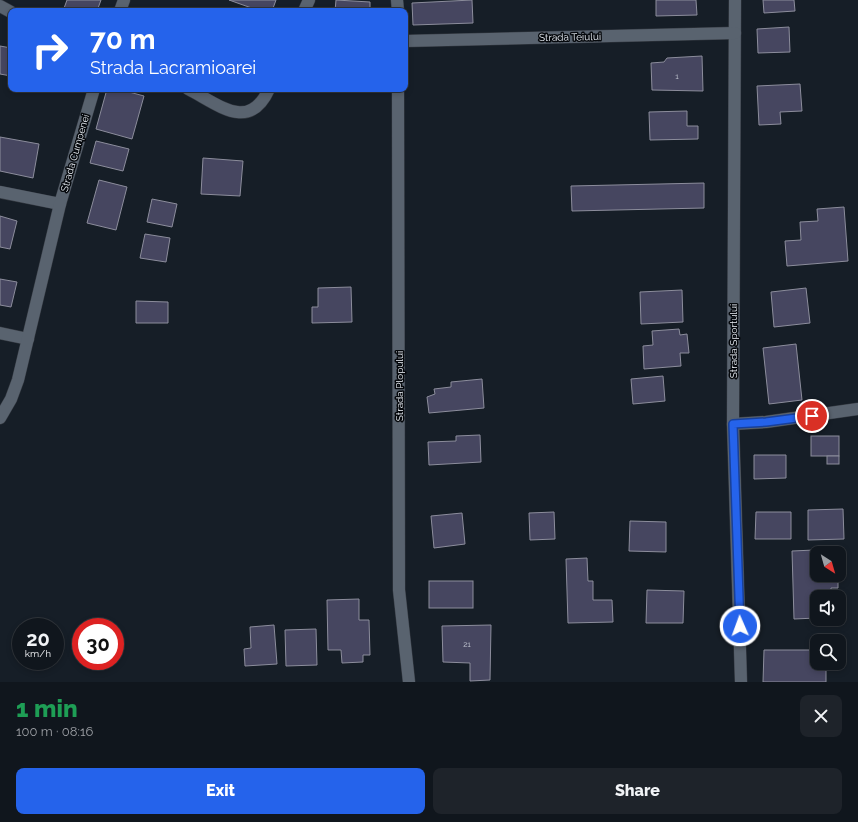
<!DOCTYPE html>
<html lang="en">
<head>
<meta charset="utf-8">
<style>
	body { margin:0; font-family:Raleway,sans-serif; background:#1e232a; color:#f1f3f6; height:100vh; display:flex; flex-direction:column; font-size:15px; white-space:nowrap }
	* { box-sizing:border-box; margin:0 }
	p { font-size:13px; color:#9c9fa4 }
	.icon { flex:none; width:22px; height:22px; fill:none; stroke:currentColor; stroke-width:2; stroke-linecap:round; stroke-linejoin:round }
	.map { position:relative; height:682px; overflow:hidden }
	.panel { display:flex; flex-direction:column; background:#10161d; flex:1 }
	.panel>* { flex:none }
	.guide { position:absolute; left:8px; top:8px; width:400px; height:84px; border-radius:8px; box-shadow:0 2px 6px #0003,0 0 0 1px #30353b; background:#2563eb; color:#fff; overflow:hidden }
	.needle { width:26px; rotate:143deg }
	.tools { position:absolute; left:810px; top:546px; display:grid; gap:8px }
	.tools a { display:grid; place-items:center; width:36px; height:36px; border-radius:8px; background:#10161d; box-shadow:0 2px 6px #0003,0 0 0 1px #30353b; font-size:20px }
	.speed { position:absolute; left:12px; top:618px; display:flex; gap:8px; font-size:20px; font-weight:700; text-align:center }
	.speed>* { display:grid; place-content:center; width:52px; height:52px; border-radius:50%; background:#10161d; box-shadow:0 2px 6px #0003,0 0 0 1px #30353b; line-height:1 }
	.speed small { font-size:10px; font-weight:400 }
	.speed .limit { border:6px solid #d22; background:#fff; color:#111 }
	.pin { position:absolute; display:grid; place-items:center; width:34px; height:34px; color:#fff; margin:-17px; border:2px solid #fff; border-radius:50%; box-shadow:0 1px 4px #0007 }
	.me { position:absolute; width:44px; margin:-22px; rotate:358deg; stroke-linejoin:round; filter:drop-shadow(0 0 3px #0008) }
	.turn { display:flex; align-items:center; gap:14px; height:84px; padding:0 16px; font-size:18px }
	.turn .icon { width:52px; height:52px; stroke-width:2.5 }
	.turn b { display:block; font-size:28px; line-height:34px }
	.round { display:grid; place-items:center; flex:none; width:42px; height:42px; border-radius:8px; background:#1e232a }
	.headline { display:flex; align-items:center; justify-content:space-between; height:68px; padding:0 16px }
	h1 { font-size:24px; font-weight:800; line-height:30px; color:#1e9e55 }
	.button { display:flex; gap:8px; margin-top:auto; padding:8px 16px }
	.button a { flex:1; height:46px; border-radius:8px; background:#2563eb; color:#fff; font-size:16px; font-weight:800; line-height:46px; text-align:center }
	.button a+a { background:#1e232a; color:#f1f3f6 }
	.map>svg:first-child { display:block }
	.building { fill:#464660; stroke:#8c8d9c }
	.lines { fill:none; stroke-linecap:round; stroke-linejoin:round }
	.minor-casing { stroke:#363b43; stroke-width:13 }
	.minor { stroke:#59636f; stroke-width:12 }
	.route-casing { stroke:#184099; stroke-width:10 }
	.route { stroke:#2563eb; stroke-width:7 }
	.labels { text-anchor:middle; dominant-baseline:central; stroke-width:3; stroke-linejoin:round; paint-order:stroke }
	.number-label { font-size:8px; fill:#c1c5d0 }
	.street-label { font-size:10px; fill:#eaeff6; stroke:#05080c }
</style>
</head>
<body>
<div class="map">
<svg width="858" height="682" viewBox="0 0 858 682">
	<rect width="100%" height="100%" fill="#161e27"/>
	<g class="building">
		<polygon points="67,0 101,0 97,11 63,11"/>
		<polygon points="229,0 276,0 272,11 260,11"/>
		<polygon points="336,0 370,2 370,11 335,11"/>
		<polygon points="472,0 473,23 413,25 412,3"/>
		<polygon points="656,0 696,0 697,15 656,16"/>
		<polygon points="763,0 794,0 795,11 764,13"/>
		<polygon points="789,27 790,52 758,53 757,29"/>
		<polygon points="0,46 11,48 11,76 0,74"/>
		<polygon points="702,56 703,91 652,90 651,63 664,62 667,58"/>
		<polygon points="800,84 802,111 780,112 781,124 759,125 757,86"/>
		<polygon points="107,89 118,89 144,96 132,139 96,129"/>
		<polygon points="687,111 687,126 698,126 698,139 650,140 649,112"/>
		<polygon points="0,137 39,144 33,178 0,171"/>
		<polygon points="96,141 129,149 123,171 90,163"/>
		<polygon points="203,158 243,161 240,196 201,194"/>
		<polygon points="99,180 127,187 116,230 87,223"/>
		<polygon points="704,183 704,208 572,211 571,186"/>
		<polygon points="152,199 177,204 172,227 147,222"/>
		<polygon points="844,207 848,261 787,266 785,241 801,240 800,222 818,221 817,209"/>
		<polygon points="0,216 17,221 10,249 0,247"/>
		<polygon points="145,234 170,238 166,262 140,258"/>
		<polygon points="0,279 17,282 11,307 0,305"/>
		<polygon points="351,287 352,322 312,323 312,307 318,307 318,288"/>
		<polygon points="806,288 810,323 774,327 771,292"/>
		<polygon points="682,290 683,322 641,324 640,292"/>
		<polygon points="136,301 168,302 168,323 136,323"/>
		<polygon points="679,329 680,335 687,334 689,353 680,353 681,366 644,369 643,346 653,345 652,331"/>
		<polygon points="796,344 802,400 769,404 763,348"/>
		<polygon points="663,376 665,401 633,404 631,379"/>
		<polygon points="482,379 484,408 429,413 427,397 435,394 434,389 451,387 451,382"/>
		<polygon points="480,435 481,462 429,465 428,442 456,441 456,436"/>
		<rect x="811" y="436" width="28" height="20"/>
		<polygon points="754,455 786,455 786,478 754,479"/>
		<rect x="827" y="456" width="12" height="8"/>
		<polygon points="843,509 844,539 808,540 808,510"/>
		<polygon points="554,512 555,539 530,540 529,513"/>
		<polygon points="756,512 791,512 791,539 755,539"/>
		<polygon points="462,513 465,544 434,548 431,516"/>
		<polygon points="630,521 666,522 666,552 629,551"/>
		<polygon points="837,549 837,553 817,553 817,575 838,575 838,588 831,588 831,597 817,597 817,618 794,619 792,551"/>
		<polygon points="587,558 588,581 593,581 593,600 612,600 613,622 568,623 566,559"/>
		<rect x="429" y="581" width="44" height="27"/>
		<polygon points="647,590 684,591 683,623 646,623"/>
		<polygon points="359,599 359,620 369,620 370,655 363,655 363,662 342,663 341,650 328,650 327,600"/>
		<polygon points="274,625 277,664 245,666 244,649 251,648 250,627"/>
		<polygon points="491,625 490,680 470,681 470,663 443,662 442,626"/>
		<polygon points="316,629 317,665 286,666 285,630"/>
		<polygon points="764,650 817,650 817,663 826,663 826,682 763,682"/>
	</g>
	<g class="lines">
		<defs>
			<g id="minor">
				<polyline points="397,0 398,11"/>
				<polyline points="735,0 733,424 741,682"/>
				<polyline points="0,6 11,12"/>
				<polyline points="120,11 124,0"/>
				<polyline points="304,11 309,0"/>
				<polyline points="405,41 735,33"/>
				<path d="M188,89C218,104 249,133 269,89"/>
				<polyline points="398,89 399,590 409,682"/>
				<polyline points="0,192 60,204 94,89"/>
				<polyline points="0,333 28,339"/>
				<polyline points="0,418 11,399 18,380 60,204"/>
				<polyline points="733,424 766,422 858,409"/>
			</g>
		</defs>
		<use href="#minor" class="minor-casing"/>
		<use href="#minor" class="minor"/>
	</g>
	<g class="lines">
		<defs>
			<polyline id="route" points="740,626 733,424 766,422 812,416"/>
		</defs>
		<use href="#route" class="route-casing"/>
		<use href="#route" class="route"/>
	</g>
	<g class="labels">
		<g class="number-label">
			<text x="677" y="76">1</text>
			<text x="467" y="644">21</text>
		</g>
		<g class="street-label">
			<text transform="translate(570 37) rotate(-1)">Strada Teiului</text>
			<text transform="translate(75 153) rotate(-74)">Strada Cumpenei</text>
			<text transform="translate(733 341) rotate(-90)">Strada Sportului</text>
			<text transform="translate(399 386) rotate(-90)">Strada Plopului</text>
		</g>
	</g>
</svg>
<div class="tools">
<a><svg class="needle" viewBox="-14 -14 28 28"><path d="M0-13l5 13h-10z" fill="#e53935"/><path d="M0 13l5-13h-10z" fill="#9c9fa4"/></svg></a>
<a><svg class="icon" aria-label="sound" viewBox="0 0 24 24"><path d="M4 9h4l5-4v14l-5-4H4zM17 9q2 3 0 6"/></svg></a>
<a><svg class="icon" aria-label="search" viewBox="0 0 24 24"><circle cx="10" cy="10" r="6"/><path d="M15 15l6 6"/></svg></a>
</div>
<div class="speed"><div>20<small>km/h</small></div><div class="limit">30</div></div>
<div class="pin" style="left:812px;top:416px;background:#d93025"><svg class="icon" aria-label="arrive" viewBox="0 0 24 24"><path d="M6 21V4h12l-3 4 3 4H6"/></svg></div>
<svg class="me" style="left:740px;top:626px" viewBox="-20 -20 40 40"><circle r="17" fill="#2563eb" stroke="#fff" stroke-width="3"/><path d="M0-11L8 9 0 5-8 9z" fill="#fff"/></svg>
<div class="guide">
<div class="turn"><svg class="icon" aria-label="right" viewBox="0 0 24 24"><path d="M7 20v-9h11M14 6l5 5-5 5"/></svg><div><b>70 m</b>Strada Lacramioarei</div></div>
</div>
</div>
<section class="panel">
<div class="headline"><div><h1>1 min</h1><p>100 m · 08:16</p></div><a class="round"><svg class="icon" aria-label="close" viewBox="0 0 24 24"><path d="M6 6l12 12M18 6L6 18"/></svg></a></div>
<div class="button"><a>Exit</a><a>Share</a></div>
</section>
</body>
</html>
